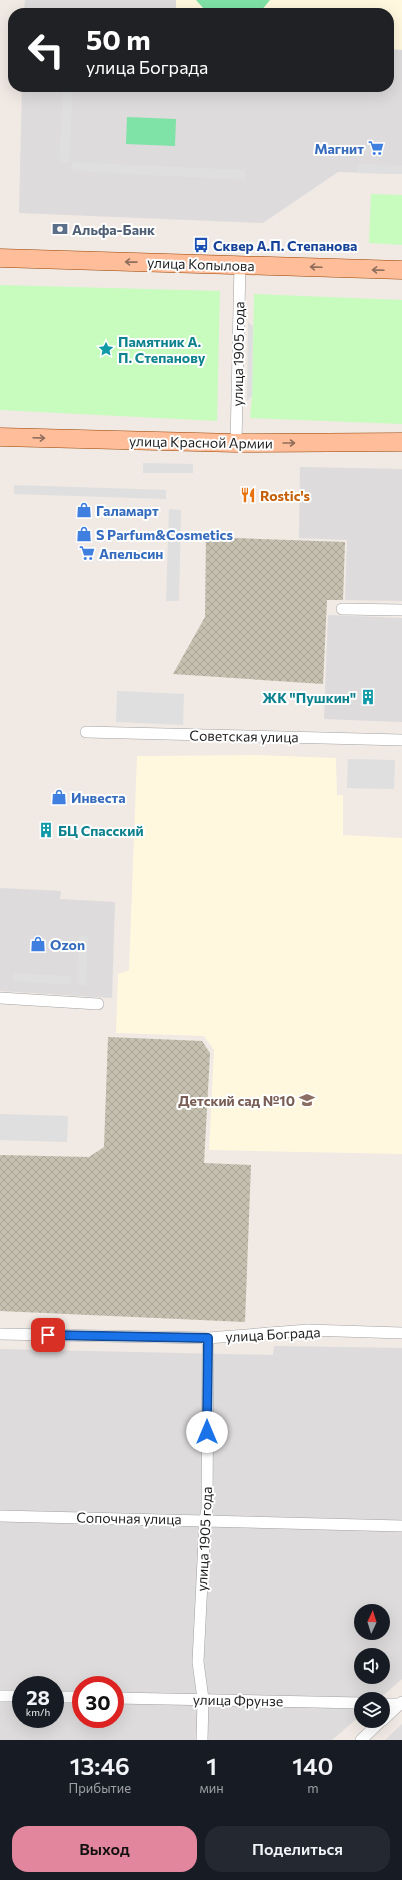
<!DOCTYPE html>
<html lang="ru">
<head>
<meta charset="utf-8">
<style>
	body { margin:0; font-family:Commissioner,sans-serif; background:#242831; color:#f1f3f6; height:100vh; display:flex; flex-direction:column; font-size:15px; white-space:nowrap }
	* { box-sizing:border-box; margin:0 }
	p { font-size:13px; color:#9ea1a6 }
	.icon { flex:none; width:22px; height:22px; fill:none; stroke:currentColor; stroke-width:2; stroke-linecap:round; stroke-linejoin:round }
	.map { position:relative; height:1740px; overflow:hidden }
	.side { display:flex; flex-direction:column; background:#171b24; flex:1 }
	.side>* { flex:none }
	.hud { position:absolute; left:8px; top:8px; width:386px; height:84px; border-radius:16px; box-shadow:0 4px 16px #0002; background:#202124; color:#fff; overflow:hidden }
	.needle { width:26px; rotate:4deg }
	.controls { position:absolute; left:354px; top:1604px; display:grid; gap:8px }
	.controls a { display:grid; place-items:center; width:36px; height:36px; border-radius:50%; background:#171b24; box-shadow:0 4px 16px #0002; font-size:20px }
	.speed { position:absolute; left:12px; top:1676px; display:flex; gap:8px; font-size:20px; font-weight:700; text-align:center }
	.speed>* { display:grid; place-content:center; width:52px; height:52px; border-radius:50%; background:#171b24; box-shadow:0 4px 16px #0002; line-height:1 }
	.speed small { font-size:10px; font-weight:400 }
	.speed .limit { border:6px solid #d22; background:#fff; color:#111 }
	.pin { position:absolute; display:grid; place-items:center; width:34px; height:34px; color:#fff; margin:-17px; border-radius:8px; box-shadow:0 2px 6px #0006 }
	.me { position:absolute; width:44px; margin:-22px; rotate:0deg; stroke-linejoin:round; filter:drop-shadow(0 0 3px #0008) }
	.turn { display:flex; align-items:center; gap:14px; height:84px; padding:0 12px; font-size:18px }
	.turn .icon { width:52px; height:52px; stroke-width:2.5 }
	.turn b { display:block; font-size:28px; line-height:34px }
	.eta { display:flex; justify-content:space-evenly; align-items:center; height:68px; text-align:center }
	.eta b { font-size:24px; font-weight:600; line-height:28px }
	.button { display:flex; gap:8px; margin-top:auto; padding:8px 12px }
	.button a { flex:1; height:46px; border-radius:16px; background:#e1869c; color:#111; font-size:16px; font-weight:600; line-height:46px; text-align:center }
	.button a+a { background:#242831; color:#f1f3f6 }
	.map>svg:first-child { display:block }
	.residential { fill:#dddbdc; fill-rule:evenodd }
	.education { fill:#fff8de }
	.construction { fill:url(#construction-cross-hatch) }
	.park { fill:#c8fcbf }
	.pitch { fill:#7fe2a6 }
	.parking { fill:#dfdfdf }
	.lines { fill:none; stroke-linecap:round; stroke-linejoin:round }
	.street-casing { stroke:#a3a3a3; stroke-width:12 }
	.primary-casing { stroke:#940; stroke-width:19 }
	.street { stroke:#fff; stroke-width:11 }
	.primary { stroke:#ffbd9a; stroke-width:18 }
	.oneway { stroke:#8f6e5c }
	.route-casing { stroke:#114b97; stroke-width:10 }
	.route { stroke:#1a73e8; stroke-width:7 }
	.labels { text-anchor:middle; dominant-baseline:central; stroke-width:4; stroke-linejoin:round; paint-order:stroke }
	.shop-label { font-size:14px; font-weight:bold; fill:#366cbe; stroke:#fff; text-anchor:start }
	.service-label { font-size:14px; font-weight:bold; fill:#4e5e75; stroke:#fff; text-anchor:start }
	.transit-label { font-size:14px; font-weight:bold; fill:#164399; stroke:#fff; text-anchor:start }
	.street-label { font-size:14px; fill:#1f1f1f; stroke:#fff }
	.culture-label { font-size:14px; font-weight:bold; fill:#0d838f; stroke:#fff; text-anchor:start }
	.food-label { font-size:14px; font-weight:bold; fill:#c56008; stroke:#fff; text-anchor:start }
	.education-label { font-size:14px; font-weight:bold; fill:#785e54; stroke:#fff; text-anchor:end }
</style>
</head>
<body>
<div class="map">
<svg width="402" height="1740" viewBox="0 0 402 1740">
	<defs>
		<pattern id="construction-cross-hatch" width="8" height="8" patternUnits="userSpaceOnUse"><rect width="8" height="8" fill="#c5c0af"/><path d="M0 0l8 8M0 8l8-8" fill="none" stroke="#a9a596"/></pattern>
	</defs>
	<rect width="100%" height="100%" fill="#f0e9e4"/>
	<g class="residential">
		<polygon points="25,0 402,0 402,174 338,172 263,223 19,213 22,87 389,87 389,13 24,13"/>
		<polygon points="300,467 402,469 402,601 345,600 347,540 299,538"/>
		<polygon points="328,615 402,618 402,722 324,719"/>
		<polygon points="0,888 61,891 60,899 115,902 112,998 0,991"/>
		<path d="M274,1346L402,1348V1679L379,1699H361V1715L332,1740H0V1349L273,1355ZM361,1611H383V1633H361ZM361,1655H383V1677H361ZM21,1685H55V1719H21ZM81,1685H115V1719H81Z"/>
		<polygon points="402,1724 402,1740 385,1740"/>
	</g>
	<g class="education">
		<polygon points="176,0 402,0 402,50 389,49 389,13 176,13"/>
		<polygon points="257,755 336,758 337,795 343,795 343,835 402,838 402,1154 209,1150 214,1050 204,1036 116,1033 118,974 129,970 137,756"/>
	</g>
	<g class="construction">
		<polygon points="206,537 345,542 343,600 327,600 323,684 173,674 205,617"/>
		<polygon points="108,1037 202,1041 210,1053 204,1163 251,1165 245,1322 0,1311 0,1155 89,1157 104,1147"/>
	</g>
	<g class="park">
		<polygon points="371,194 402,195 402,245 369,243"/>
		<polygon points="0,285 220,291 217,421 0,410"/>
		<polygon points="254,294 402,300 402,424 250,418 252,395"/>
	</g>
	<g class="pitch">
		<polygon points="196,0 270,0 261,11 203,8"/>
		<polygon points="127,117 176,119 175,146 126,144"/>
	</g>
	<g class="parking">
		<polygon points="63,87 73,87 69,163 59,163"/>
		<polygon points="72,162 245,170 245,180 71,171"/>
		<polygon points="358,164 402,165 402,174 357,173"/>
		<polygon points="248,322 253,326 252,396 247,401"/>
		<polygon points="143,463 193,464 193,473 143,473"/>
		<polygon points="14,485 166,490 166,499 14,494"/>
		<polygon points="169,509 181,510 179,601 166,601"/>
		<polygon points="117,691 184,694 183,725 116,722"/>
		<polygon points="348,759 395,760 394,789 347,788"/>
		<polygon points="79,936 88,936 86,986 77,985"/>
		<polygon points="13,973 72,976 71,985 13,981"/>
		<polygon points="0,1114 68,1116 67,1142 0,1140"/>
	</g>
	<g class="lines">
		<defs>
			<g id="street">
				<polyline points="236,443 240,264"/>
				<polyline points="342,609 402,610"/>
				<polyline points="86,732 402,740"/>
				<polyline points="0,998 98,1004"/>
				<polyline points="0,1334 208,1338 308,1330 402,1333"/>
				<polyline points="0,1516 402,1526"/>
				<polyline points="0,1696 21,1696"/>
				<polyline points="55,1697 81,1697"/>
				<polyline points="115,1698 361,1703"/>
				<polyline points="383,1704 400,1704"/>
				<polyline points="383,1720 402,1702"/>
				<polyline points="202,1740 203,1699 198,1662 205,1520 207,1509 208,1338"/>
				<polyline points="361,1740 381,1721"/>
			</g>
			<g id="primary">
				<polyline points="0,258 402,270"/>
				<polyline points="0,437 236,443 402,442"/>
			</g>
		</defs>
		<use href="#street" class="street-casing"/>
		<use href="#primary" class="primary-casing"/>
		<use href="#street" class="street"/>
		<use href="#primary" class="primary"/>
	</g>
	<defs><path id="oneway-shaft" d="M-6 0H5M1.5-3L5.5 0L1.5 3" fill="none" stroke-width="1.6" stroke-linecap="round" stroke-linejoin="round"/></defs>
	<g class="oneway">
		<use href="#oneway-shaft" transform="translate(131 262) rotate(-179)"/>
		<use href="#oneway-shaft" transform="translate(316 267) rotate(-178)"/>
		<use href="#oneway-shaft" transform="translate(378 270) rotate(-178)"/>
		<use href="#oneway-shaft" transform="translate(39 438) rotate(2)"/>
		<use href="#oneway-shaft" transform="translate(289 443)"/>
	</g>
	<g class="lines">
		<defs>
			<polyline id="route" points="48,1335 208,1338 207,1432"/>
		</defs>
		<use href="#route" class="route-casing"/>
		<use href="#route" class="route"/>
	</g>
	<defs>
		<symbol id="supermarket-bare" viewBox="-9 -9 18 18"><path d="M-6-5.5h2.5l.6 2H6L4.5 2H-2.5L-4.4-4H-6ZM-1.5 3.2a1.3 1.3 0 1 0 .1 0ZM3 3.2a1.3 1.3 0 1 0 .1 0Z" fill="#3f7fe0" stroke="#fff" stroke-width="2.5" paint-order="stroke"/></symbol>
		<symbol id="bank-bare" viewBox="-9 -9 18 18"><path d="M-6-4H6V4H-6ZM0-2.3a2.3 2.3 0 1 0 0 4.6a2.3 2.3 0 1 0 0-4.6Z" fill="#5c6f8a" stroke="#fff" stroke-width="2.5" paint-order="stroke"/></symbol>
		<symbol id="bus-bare" viewBox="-9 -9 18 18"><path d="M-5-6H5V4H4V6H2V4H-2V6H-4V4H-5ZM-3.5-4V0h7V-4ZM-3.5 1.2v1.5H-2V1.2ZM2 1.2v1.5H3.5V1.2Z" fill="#1a4fb4" stroke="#fff" stroke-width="2.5" paint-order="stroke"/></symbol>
		<symbol id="sight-bare" viewBox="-9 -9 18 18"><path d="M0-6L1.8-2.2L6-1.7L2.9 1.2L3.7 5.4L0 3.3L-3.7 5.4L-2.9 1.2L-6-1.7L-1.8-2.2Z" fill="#0f9aa8" stroke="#fff" stroke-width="2.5" paint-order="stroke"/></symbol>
		<symbol id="restaurant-bare" viewBox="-9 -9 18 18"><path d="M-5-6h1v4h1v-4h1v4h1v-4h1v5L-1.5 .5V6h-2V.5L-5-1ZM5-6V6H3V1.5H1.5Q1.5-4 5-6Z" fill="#e8710a" stroke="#fff" stroke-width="2.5" paint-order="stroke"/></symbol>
		<symbol id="shop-bare" viewBox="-9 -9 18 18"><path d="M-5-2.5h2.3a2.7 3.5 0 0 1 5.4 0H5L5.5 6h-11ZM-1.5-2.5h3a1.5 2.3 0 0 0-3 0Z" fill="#3f7fe0" stroke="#fff" stroke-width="2.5" paint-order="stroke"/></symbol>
		<symbol id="building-bare" viewBox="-9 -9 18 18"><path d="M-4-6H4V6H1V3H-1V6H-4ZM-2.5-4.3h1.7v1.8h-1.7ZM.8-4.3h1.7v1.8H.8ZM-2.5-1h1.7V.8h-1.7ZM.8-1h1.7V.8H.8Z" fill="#0f9aa8" stroke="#fff" stroke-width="2.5" paint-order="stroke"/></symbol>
		<symbol id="school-bare" viewBox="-9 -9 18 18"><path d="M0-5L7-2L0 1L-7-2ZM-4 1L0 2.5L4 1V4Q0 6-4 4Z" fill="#8d6e63" stroke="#fff" stroke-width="2.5" paint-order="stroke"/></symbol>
	</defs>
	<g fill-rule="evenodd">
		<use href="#supermarket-bare" x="365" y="137" width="22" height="22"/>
		<use href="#bank-bare" x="49" y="218" width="22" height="22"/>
		<use href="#bus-bare" x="190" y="234" width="22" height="22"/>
		<use href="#sight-bare" x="95" y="338" width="22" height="22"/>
		<use href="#restaurant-bare" x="237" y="484" width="22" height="22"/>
		<use href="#shop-bare" x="73" y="499" width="22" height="22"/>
		<use href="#shop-bare" x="73" y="523" width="22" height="22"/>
		<use href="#supermarket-bare" x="76" y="542" width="22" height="22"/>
		<use href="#building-bare" x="357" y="686" width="22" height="22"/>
		<use href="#shop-bare" x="48" y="786" width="22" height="22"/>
		<use href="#building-bare" x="35" y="819" width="22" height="22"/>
		<use href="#shop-bare" x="27" y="933" width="22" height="22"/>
		<use href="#school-bare" x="296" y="1089" width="22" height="22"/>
	</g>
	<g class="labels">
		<g class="shop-label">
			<text x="364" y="148" text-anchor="end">Магнит</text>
			<text x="96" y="510">Галамарт</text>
			<text x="96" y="534">S Parfum&amp;Cosmetics</text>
			<text x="99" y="553">Апельсин</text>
			<text x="71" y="797">Инвеста</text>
			<text x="50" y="944">Ozon</text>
		</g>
		<g class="service-label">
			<text x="72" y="229">Альфа-Банк</text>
		</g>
		<g class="transit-label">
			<text x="213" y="245">Сквер А.П. Степанова</text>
		</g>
		<g class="street-label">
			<text transform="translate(201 264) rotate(2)">улица Копылова</text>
			<text transform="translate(238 354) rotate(-89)">улица 1905 года</text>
			<text transform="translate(201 442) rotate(1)">улица Красной Армии</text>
			<text transform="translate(244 736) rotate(1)">Советская улица</text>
			<text transform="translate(273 1334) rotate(-3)">улица Бограда</text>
			<text transform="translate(129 1518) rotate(1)">Сопочная улица</text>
			<text transform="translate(204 1539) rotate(-87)">улица 1905 года</text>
			<text transform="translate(238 1700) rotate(1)">улица Фрунзе</text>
		</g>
		<g class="culture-label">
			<text x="118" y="341">Памятник А.<tspan x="118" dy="16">П. Степанову</tspan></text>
			<text x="356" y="697" text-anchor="end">ЖК "Пушкин"</text>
			<text x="58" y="830">БЦ Спасский</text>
		</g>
		<g class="food-label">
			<text x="260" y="495">Rostic's</text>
		</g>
		<g class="education-label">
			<text x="295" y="1100">Детский сад №10</text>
		</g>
	</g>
</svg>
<div class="controls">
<a><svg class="needle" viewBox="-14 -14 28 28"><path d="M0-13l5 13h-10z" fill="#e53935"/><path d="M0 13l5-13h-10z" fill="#9ea1a6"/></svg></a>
<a><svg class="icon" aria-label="sound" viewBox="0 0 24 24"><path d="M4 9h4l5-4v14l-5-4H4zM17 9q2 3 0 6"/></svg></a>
<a><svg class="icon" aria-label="layers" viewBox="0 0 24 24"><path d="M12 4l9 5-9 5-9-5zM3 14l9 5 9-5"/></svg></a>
</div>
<div class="speed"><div>28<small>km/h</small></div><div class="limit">30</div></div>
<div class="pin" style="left:48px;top:1335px;background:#d93025"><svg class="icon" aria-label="arrive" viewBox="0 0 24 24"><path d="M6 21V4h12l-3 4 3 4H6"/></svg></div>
<svg class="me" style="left:207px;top:1432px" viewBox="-20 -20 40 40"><circle r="19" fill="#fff"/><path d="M0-13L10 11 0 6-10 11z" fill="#1a73e8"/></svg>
<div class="hud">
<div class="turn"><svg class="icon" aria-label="left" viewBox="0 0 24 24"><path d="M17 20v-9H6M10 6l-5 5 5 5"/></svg><div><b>50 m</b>улица Бограда</div></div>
</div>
</div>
<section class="side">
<div class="eta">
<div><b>13:46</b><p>Прибытие</p></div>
<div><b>1</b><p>мин</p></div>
<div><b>140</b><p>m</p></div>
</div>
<div class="button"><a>Выход</a><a>Поделиться</a></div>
</section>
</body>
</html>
